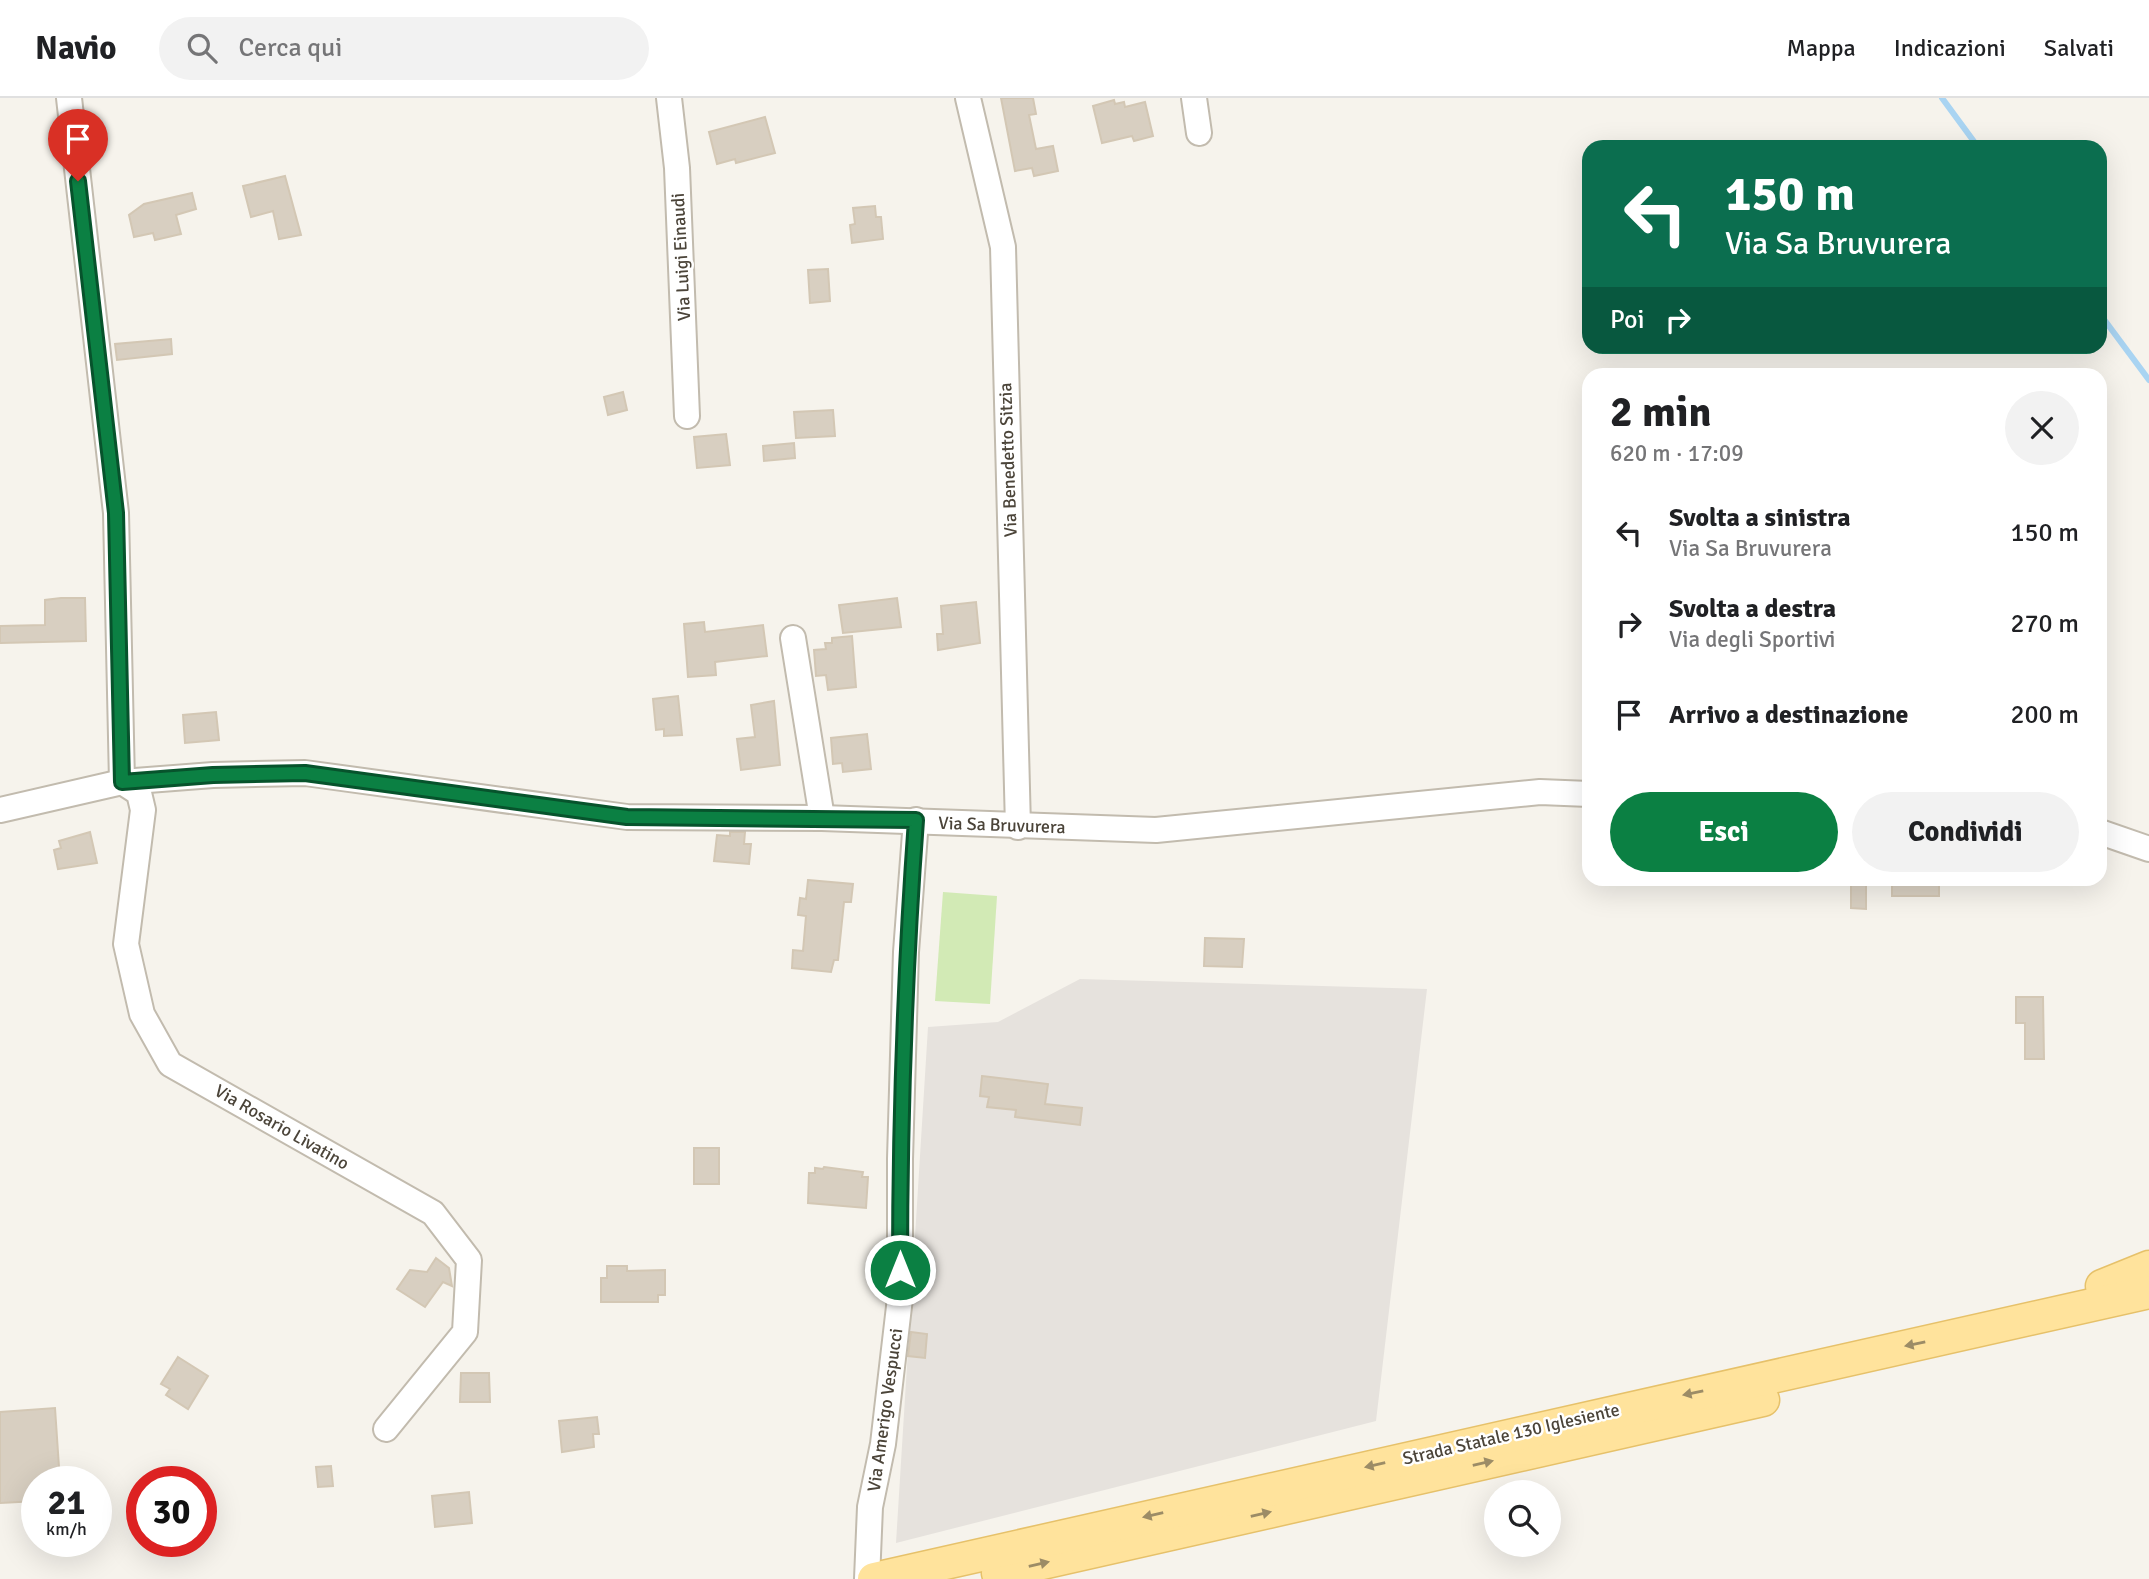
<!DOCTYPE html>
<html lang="it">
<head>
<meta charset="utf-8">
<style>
	body { margin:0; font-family:Signika,sans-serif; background:#f2f2f2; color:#202124; height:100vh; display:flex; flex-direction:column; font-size:26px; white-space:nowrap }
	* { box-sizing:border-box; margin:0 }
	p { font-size:23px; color:#757577 }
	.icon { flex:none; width:38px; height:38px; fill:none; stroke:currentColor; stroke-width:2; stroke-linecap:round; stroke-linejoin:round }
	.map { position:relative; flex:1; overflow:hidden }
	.sheet { position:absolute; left:1582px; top:270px; width:525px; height:518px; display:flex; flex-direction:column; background:#fff; border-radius:21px; box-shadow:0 7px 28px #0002 }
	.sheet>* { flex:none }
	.guide { position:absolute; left:1582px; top:42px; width:525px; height:214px; border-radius:21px; box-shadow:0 7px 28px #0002; background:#0b6e4f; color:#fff; overflow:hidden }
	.controls { position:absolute; left:1484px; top:1382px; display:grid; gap:14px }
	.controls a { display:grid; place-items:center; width:77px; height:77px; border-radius:50%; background:#fff; box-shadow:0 7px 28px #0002; font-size:35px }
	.speed { position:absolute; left:21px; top:1368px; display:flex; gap:14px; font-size:35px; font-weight:700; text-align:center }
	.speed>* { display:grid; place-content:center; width:91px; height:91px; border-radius:50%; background:#fff; box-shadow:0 7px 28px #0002; line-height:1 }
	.speed small { font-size:18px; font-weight:400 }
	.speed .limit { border:10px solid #d22; background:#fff; color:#111 }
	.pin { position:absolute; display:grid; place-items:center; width:60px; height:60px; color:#fff; margin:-72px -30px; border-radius:50% 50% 50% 0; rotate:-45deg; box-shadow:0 0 7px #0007 }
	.pin .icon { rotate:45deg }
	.me { position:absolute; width:77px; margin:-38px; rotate:0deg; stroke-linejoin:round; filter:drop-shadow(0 0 5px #0008) }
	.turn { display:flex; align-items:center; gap:24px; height:147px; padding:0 28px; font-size:32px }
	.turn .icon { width:91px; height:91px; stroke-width:2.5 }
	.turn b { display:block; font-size:49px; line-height:60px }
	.then { display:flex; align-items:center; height:66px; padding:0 28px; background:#0003; gap:14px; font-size:26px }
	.round { display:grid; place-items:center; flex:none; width:74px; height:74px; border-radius:37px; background:#f2f2f2 }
	.summary { display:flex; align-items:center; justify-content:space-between; height:119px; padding:0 28px }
	h1 { font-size:42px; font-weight:700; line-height:52px }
	.button { display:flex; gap:14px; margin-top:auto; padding:14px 28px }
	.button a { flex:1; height:80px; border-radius:42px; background:#0b8043; color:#fff; font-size:28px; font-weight:700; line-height:80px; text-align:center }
	.button a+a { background:#f2f2f2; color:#202124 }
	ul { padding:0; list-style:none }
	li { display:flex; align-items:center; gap:21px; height:91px; padding:0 28px }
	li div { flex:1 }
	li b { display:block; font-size:26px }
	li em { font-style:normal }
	header { display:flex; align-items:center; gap:42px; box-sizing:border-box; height:98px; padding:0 35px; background:#fff; border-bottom:2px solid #e0e0e0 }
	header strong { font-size:33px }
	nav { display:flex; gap:38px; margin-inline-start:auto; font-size:24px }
	.search { width:490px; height:63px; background:#f2f2f2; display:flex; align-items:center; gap:18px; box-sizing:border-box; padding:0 24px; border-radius:38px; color:#757577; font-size:26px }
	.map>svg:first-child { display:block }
	.industrial { fill:#e6e2dd }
	.green { fill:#d2eab5 }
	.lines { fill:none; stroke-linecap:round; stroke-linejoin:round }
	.stream { stroke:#a9d4f2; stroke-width:6 }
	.building { fill:#d8cfc1; stroke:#d3c7b4; stroke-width:2 }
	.minor-casing { stroke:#c2bbae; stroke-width:28 }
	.major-casing { stroke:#e6c16a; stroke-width:35 }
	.minor { stroke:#fff; stroke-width:24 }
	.major { stroke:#ffe39c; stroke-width:32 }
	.oneway { fill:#9c8c66 }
	.route-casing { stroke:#07532c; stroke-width:18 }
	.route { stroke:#0b8043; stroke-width:12 }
	.labels { text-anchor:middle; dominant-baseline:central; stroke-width:5; stroke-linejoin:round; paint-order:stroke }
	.street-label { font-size:18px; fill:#4b4439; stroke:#fff }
</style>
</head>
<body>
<header>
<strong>Navio</strong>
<div class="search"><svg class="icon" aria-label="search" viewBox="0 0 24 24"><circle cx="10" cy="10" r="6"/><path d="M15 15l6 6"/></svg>Cerca qui</div>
<nav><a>Mappa</a><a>Indicazioni</a><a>Salvati</a></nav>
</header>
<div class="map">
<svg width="2149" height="1481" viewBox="0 0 2149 1481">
	<rect width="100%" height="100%" fill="#f6f3ec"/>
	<polygon class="industrial" points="1080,881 1427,891 1376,1323 896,1445 928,929 998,924"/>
	<polygon class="green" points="943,794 997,798 990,906 935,903"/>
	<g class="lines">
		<g class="stream">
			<polyline points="1942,0 1978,49"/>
			<polyline points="2100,216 2149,282"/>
		</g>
	</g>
	<g class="building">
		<polygon points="1001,0 1033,0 1036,16 1029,17 1036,51 1053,48 1058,73 1034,78 1032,70 1015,73"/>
		<polygon points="1114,2 1115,6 1124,4 1125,9 1145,4 1153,38 1134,43 1132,38 1102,45 1093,8"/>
		<polygon points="765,19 775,55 736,65 735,61 717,66 709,34"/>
		<polygon points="285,78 301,137 279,141 273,113 251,119 243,88"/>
		<polygon points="192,95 196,111 176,117 181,136 155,142 153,135 134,139 129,117 144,106"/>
		<polygon points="875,108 876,119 881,119 883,141 852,145 850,127 855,126 853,110"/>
		<polygon points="828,171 830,203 810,205 808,172"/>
		<polygon points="171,241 172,256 117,262 115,246"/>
		<polygon points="623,294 627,312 608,317 604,299"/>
		<polygon points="833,312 835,338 796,340 794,314"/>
		<polygon points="726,336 730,367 697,370 694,339"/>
		<polygon points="794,345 795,360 764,363 763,348"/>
		<polygon points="61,500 85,500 86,543 0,545 0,528 45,527 45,502"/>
		<polygon points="897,500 901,529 843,535 839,507"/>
		<polygon points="976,504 980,545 938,552 937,536 943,536 941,508"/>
		<polygon points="704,524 705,534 763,527 767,558 715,564 716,577 688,579 684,526"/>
		<polygon points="852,538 856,589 828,592 826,577 816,578 814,552 826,551 825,545 832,545 832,540"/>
		<polygon points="678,598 682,637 664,638 664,631 656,632 653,601"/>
		<polygon points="774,603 780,667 741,672 737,641 755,639 751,607"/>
		<polygon points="216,614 219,642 185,645 183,617"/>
		<polygon points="867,636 871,671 843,674 842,665 833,666 831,640"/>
		<polygon points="90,734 97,765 58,771 54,752 61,750 59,743"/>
		<polygon points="730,734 745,734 744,746 751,746 749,766 714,763 717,737 730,738"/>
		<rect x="1892" y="780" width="47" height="18"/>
		<polygon points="808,782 853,786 851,804 844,804 838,862 834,862 831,874 792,870 793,852 803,853 806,818 798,817 800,800 806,801"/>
		<polygon points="1851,785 1866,785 1866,811 1851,810"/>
		<polygon points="1205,840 1244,841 1242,869 1204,868"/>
		<polygon points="2016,899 2043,899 2044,961 2025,961 2025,925 2016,925"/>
		<polygon points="982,978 1048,986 1045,1006 1082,1010 1080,1027 1015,1019 1016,1012 987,1009 989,999 980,998"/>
		<rect x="694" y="1050" width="25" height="36"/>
		<polygon points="824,1069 863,1074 862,1079 868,1079 866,1110 808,1105 809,1075 815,1075 815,1070 823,1071"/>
		<polygon points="436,1160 449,1170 452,1188 443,1184 425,1209 397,1191 410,1172 427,1174"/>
		<polygon points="915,1160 928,1160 927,1187 915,1187"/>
		<polygon points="607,1168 627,1168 627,1173 665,1172 665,1197 658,1197 658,1204 601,1204 601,1180 607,1180"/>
		<polygon points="911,1234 927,1236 925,1260 908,1258"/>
		<polygon points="178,1259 208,1278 188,1311 166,1297 170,1291 161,1286"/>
		<polygon points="461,1275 489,1275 490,1304 460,1304"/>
		<polygon points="55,1310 60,1384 37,1384 37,1403 0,1405 0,1314"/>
		<polygon points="597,1319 599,1336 593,1336 594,1349 562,1354 559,1323"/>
		<polygon points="331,1368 333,1388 318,1389 316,1369"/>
		<polygon points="469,1394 472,1425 435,1429 432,1398"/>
	</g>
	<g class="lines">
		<defs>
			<g id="minor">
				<polyline points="69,0 116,415 122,684 139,695 143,712 126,846 142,916 170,966 433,1115 469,1162 465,1234 386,1331"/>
				<polyline points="669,0 677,70 687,318"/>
				<polyline points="968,0 1003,149 1018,729"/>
				<polyline points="1194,0 1199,35"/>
				<polyline points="793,540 822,720"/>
				<polyline points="0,712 122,684 213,677 305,675 627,719 822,720 1156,732 1540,694 1589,696"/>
				<polyline points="2100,734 2149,751"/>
				<polyline points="867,1481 870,1409 883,1346 900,1200 900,1061 906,854 916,722"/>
			</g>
			<g id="major">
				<polyline points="2102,1188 2149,1169"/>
				<polyline points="998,1475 1763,1302"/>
				<polyline points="874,1481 2149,1194"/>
			</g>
		</defs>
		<use href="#minor" class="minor-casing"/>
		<use href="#major" class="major-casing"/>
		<use href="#minor" class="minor"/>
		<use href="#major" class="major"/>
	</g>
	<defs><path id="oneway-solid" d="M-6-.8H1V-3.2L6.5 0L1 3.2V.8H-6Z" transform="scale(1.75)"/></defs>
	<g class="oneway">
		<use href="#oneway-solid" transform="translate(1915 1246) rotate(168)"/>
		<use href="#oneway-solid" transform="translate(1693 1295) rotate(168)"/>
		<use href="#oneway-solid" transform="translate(1483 1365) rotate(-13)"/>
		<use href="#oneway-solid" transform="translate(1375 1367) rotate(167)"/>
		<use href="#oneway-solid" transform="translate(1261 1416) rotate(-13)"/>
		<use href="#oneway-solid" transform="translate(1153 1417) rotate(167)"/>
		<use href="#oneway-solid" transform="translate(1039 1466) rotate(-13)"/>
	</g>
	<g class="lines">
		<defs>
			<path id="route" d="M78,83L116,415L122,684L213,677L305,675L627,719L916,722C905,872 900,1022 900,1172"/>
		</defs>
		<use href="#route" class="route-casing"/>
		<use href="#route" class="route"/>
	</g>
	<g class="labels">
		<g class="street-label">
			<text transform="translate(681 159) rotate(-93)">Via Luigi Einaudi</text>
			<text transform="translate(1008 362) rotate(-92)">Via Benedetto Sitzia</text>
			<text transform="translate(1002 727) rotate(2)">Via Sa Bruvurera</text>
			<text transform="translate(282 1029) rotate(30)">Via Rosario Livatino</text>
			<text transform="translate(885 1312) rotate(-82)">Via Amerigo Vespucci</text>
			<text transform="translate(1511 1336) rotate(-13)">Strada Statale 130 Iglesiente</text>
		</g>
	</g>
</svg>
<div class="controls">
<a><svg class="icon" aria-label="search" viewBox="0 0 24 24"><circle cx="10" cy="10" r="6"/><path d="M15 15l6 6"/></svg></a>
</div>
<div class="speed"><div>21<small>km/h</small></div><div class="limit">30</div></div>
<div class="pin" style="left:78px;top:83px;background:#d93025"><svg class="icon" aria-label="arrive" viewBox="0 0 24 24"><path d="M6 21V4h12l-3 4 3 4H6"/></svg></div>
<svg class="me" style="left:900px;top:1172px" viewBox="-20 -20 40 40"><circle r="17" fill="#0b8043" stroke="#fff" stroke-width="3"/><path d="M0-11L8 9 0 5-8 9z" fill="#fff"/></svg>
<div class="guide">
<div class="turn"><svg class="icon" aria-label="left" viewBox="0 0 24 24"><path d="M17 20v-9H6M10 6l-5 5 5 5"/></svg><div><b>150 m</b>Via Sa Bruvurera</div></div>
<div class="then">Poi<svg class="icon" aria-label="right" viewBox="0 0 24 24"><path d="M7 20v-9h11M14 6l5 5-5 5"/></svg></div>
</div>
<section class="sheet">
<div class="summary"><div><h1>2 min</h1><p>620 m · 17:09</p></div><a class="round"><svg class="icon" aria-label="close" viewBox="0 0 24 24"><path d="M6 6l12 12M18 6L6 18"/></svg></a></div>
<ul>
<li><svg class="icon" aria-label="left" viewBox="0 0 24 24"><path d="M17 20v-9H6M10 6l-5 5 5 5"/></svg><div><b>Svolta a sinistra</b><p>Via Sa Bruvurera</p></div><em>150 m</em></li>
<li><svg class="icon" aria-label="right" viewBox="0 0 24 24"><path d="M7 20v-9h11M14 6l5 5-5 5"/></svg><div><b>Svolta a destra</b><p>Via degli Sportivi</p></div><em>270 m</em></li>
<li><svg class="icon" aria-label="arrive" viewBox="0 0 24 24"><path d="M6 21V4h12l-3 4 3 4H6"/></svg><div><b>Arrivo a destinazione</b></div><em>200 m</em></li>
</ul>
<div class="button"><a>Esci</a><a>Condividi</a></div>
</section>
</div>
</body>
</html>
